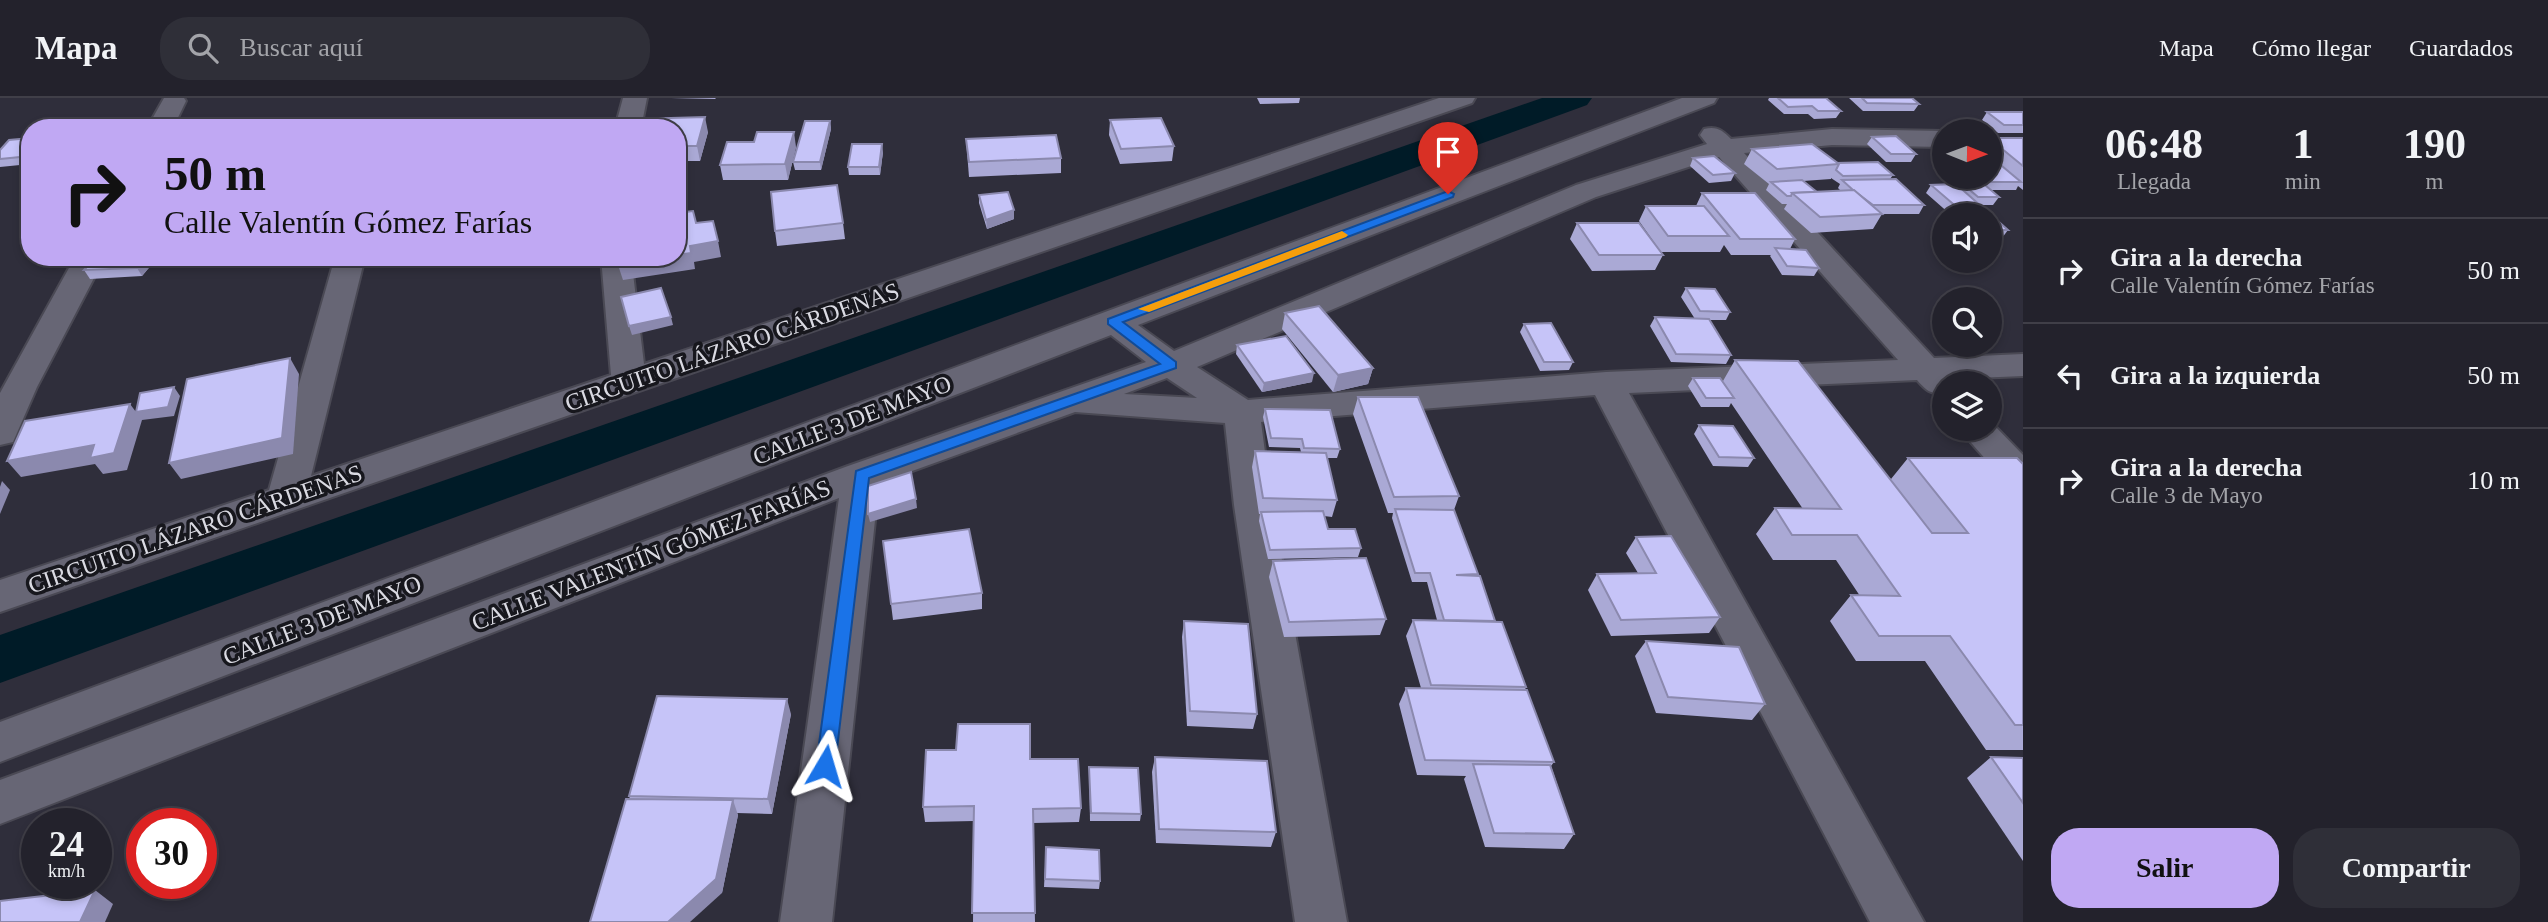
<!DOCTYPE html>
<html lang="es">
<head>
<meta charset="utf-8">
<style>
	body { margin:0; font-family:"Times New Roman",serif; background:#2f2f38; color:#f1f3f6; height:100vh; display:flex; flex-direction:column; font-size:26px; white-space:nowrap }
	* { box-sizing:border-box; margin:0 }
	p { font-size:23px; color:#a3a4a9 }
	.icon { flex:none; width:38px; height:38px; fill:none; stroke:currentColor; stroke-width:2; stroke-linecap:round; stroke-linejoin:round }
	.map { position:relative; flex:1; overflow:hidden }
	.details { display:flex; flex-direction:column; background:#23222c; width:525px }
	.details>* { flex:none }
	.top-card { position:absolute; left:21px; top:21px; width:665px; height:147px; border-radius:28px; box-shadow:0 4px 10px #0003,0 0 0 2px #403f48; background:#c0a8f3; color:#111; overflow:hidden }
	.needle { width:46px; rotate:91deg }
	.tools { position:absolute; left:1932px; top:21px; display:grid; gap:14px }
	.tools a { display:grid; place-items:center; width:70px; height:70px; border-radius:50%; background:#23222c; box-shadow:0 4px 10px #0003,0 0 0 2px #403f48; font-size:35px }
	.speed { position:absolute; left:21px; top:710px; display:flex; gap:14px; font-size:35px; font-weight:700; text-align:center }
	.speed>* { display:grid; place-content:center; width:91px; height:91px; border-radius:50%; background:#23222c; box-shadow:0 4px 10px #0003,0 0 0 2px #403f48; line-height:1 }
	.speed small { font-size:18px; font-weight:400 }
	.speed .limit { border:10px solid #d22; background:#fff; color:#111 }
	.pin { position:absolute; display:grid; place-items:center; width:60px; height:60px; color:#fff; margin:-72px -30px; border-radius:50% 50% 50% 0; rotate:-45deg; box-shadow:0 0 7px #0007 }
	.pin .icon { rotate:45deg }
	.me { position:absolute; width:77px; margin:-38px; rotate:7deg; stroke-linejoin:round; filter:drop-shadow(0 0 5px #0008) }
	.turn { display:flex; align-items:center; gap:24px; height:147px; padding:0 28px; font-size:32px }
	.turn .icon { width:91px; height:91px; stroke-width:2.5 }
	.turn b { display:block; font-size:49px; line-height:60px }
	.eta { display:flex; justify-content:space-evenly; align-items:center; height:119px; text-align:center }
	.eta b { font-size:42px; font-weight:700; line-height:49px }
	.action { display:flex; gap:14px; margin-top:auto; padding:14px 28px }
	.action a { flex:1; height:80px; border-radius:28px; background:#c0a8f3; color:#111; font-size:28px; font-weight:700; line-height:80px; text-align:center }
	.action a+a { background:#2f2f38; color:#f1f3f6 }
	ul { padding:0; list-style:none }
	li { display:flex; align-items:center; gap:21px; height:105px; padding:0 28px; border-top:2px solid #403f48 }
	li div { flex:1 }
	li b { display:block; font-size:26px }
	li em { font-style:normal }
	header { display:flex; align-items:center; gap:42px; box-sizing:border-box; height:98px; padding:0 35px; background:#23222c; border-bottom:2px solid #403f48 }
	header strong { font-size:33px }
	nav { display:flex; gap:38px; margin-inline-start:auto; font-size:24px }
	.search { width:490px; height:63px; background:#2f2f38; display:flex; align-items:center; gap:18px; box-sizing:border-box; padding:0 24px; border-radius:28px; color:#a3a4a9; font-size:26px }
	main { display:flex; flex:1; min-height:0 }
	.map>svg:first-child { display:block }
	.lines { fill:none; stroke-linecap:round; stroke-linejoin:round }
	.canal { fill:#001b27; fill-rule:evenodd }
	.minor-casing { stroke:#4a4954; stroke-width:4 }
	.minor { fill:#676675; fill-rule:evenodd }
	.wall { fill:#aaa9d5; fill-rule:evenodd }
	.shaded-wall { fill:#8b89ae }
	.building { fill:#c6c4f8; stroke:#8b89ae; stroke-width:2 }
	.route { fill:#1a73e8; stroke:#114b97; stroke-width:2 }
	.slow { fill:#f59e0b }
	.labels { text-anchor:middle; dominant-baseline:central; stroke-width:7; stroke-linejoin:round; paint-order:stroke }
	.street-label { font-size:24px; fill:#dadae2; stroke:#17171d }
</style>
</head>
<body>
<header>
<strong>Mapa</strong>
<div class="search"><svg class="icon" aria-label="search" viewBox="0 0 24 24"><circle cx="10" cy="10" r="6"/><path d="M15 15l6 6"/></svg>Buscar aquí</div>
<nav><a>Mapa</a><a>Cómo llegar</a><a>Guardados</a></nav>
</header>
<main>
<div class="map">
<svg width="2023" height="824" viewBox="0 0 2023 824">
	<rect width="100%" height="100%" fill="#2f2e3b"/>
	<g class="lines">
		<polygon class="canal" points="1542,0 1592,0 1587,7 0,585 0,537"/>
		<defs>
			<g id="minor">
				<polygon points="164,0 184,0 186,3 173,30 147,30"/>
				<polygon points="623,0 647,0 641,30 615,30"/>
				<polygon points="1439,0 1475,0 1472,5 0,514 0,482 269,392 335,159 365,159 311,378 611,277 601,159 631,159 644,266"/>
				<path d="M1682,0H1717L1714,5L1138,227L1174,253L1576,87L1707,46L1700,37L1704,31C1717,28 1722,32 1731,41L1832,31L1944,33V49L1832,47L1744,55L1934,260L2023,256V278L1952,281L1955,285H1944V294C1931,298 1925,291 1917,282L1629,295L1924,824H1870L1595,297L1261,324L1272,407L1347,824H1295L1234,407L1225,325L1075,314L879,385L832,824H780L839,400L0,726V682L848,368L1146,264L1111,237L0,664V624ZM1719,59L1898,262L1606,274L1248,302L1197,269L1596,99ZM1167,280L1197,300L1124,296Z"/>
				<polygon points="75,159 105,159 37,289 13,344 0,347 0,295"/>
				<polygon points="1990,323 2023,357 2023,393 2010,389 1959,331 1990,331"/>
			</g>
		</defs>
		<use href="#minor" class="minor-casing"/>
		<use href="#minor" class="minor"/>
	</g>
	<g class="wall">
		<polygon points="671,0 716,0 715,1"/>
		<polygon points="1257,0 1300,0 1299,5 1260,6"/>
		<polygon points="1769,0 1826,0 1841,13 1836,20 1814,21 1808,16 1784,16 1768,2"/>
		<polygon points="1849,0 1912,0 1919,6 1914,13 1863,13"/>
		<polygon points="1987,14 2023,14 2023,35 1998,35 1982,22"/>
		<polygon points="1110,22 1174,48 1172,63 1120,66 1109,37"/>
		<polygon points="830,23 831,31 821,72 795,72 793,64"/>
		<polygon points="677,30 708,34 700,63 677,63"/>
		<polygon points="1872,39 1916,56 1911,64 1886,64 1867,46"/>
		<polygon points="30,40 30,66 0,69 0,52"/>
		<polygon points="1990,40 2023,40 2023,92 2018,88 2016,92 1991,92 1999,99 1993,107 1980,107 2008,132 2002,140 1990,140 1990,117 1951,117 1926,95 1931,87 1953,87 1957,81 1967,81 1964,79 1990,79"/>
		<polygon points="966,41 1061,60 1061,75 969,79"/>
		<polygon points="796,49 788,82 723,82 720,67"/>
		<path d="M1752,51L1838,65L1893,77L1890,81L1924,107L1919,116H1882L1873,131L1811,135L1784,111L1787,106H1782L1766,92L1769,86L1744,66ZM1831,80L1840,86L1838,90L1841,93L1817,94L1803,83L1831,81Z"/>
		<polygon points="883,54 880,77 849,77 848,69"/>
		<polygon points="1693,60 1735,75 1731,83 1709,85 1690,68"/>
		<polygon points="1702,95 1795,141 1790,151 1819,170 1814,178 1782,177 1770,158 1771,157 1731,157 1724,147 1720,154 1661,154 1639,123 1646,108 1696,108"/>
		<polygon points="979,97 1014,112 1014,121 987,131 979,105"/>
		<polygon points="843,125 845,141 777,148 775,133"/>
		<polygon points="1577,125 1663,157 1655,172 1592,173 1570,141"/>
		<polygon points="158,159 142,178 90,181 84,172"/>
		<polygon points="1686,190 1730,214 1726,222 1709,222 1731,257 1726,266 1671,264 1650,228 1655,219 1695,221 1681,199"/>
		<polygon points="1285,215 1373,270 1368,286 1333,294 1282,231"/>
		<polygon points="1524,226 1573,264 1569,272 1540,273 1520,234"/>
		<polygon points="1237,247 1312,284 1262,294 1236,256"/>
		<polygon points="1735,262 1891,381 1908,360 2023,366 2023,652 1986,652 1925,563 1856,563 1830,523 1851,497 1860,498 1836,462 1773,462 1756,436 1775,410 1803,411 1731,305 1729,309 1701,309 1688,288 1693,280 1723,283"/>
		<polygon points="1358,299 1459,398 1454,412 1478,476 1477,478 1495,523 1526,589 1525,592 1554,664 1551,668 1574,736 1564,751 1485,749 1464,681 1466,678 1417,677 1399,606 1406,590 1421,590 1406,538 1413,522 1437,522 1427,484 1412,484 1392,420 1393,415 1388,415 1353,316"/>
		<polygon points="1265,311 1340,351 1337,360 1327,360 1337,402 1332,419 1324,418 1328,431 1361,450 1358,459 1268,461 1259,423 1260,416 1259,416 1252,369 1255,353 1301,354 1300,350 1269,349 1263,319"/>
		<polygon points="1699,327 1754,360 1748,369 1713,368 1694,336"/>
		<polygon points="1636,439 1720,519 1709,535 1611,538 1588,492 1597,476 1638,475 1626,455"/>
		<polygon points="883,443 982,495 982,511 893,522"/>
		<polygon points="1273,463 1386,521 1380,537 1284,539 1269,479"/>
		<polygon points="1184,523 1257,616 1253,631 1187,628 1182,539"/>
		<polygon points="1646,543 1765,606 1752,622 1656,615 1635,558"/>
		<polygon points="791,616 772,716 737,715 738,717 722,795 630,701 629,698"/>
		<polygon points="1155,659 1276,734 1271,749 1156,745 1152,674"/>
		<polygon points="1991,659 2023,660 2023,763 1967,680"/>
		<polygon points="1030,661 1081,710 1079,724 1033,725 1035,824 973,824 974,723 925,724 923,709"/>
		<polygon points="1089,669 1141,716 1140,723 1090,723"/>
		<polygon points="1046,749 1100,783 1099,791 1044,789"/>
	</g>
	<g class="shaded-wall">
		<polygon points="705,19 708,34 700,63 697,48"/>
		<polygon points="830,23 831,31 821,72 820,64"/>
		<polygon points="794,34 796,49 788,82 785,66"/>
		<polygon points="882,46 883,54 880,77 879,69"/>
		<polygon points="1014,112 1014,121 987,131 986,122"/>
		<polygon points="718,143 721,159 694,164 695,171 623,182 618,167 665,159 677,159 677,157 690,148"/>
		<polygon points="145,159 158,159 142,178 137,170"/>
		<polygon points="671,219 673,227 632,237 629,228"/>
		<polygon points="290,260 299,276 293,356 181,381 169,365"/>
		<polygon points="1373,270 1368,286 1333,294 1338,277"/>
		<polygon points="1314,275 1312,284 1262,294 1264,285"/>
		<polygon points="174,289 180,298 174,318 142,322 127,372 103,376 95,366 21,379 7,363 130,306 136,314"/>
		<polygon points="2,383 10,392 0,416 0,389"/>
		<polygon points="916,401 917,410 870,424 868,416"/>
		<polygon points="787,601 791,616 772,716 768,701"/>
		<polygon points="733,702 738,717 722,795 690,824 668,824"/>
		<polygon points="95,792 113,806 105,824 80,824"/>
	</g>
	<g class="building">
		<polygon points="1778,0 1826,0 1841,13 1818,13 1812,8 1788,9"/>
		<polygon points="1862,0 1912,0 1919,6 1867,5"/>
		<polygon points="1987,14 2023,14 2023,27 2004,27"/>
		<polygon points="705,19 697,48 677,48 677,30 633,30 636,21"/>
		<polygon points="1161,20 1174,48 1121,51 1110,22"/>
		<polygon points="805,23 830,23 820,64 793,64"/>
		<polygon points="757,34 794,34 785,66 720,67 727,44 754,44"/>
		<polygon points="1056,37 1061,60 969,64 966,41"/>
		<polygon points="1896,38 1916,56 1891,56 1872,39"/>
		<polygon points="30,40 30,58 0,61 0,52 9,42"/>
		<polygon points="1990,40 2023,40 2023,68 1990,41"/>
		<polygon points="852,46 882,46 879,69 848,69"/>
		<polygon points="1812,46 1839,66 1777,71 1752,51"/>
		<polygon points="1714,58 1735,75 1713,77 1693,60"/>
		<polygon points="1990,58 2021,84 1985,84 1979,79 1990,79"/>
		<polygon points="1878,64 1893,77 1843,78 1836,72 1839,66 1838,65"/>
		<polygon points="1896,81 1924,107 1873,107 1853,92 1842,82"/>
		<polygon points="1957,81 1978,81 1999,99 1978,99"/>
		<polygon points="1802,82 1817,94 1792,95 1791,98 1787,98 1771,84"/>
		<polygon points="1956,86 2008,132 1990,132 1990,117 1966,117 1931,87"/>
		<polygon points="837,87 843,125 775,133 771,94"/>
		<polygon points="1854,92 1882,116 1820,119 1792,95"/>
		<polygon points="1008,94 1014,112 986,122 979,97"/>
		<polygon points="1702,95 1755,95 1795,141 1740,141"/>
		<polygon points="1646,108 1704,108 1729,138 1668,138"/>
		<polygon points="693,113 696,125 713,123 718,143 690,148 691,155 677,157 677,115"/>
		<polygon points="1577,125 1639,125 1663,157 1599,157"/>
		<polygon points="1775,150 1806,152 1819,170 1787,168"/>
		<polygon points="96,159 145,159 137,170 84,172"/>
		<polygon points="618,159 665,159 618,167"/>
		<polygon points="661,190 671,219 629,228 621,199"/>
		<polygon points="1686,190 1715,191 1730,214 1700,213"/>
		<polygon points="1319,208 1373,270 1338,277 1285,215"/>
		<polygon points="1655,219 1709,221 1731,257 1676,256"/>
		<polygon points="1551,225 1573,264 1544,264 1524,226"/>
		<polygon points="1286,238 1314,275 1264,285 1237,247"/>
		<polygon points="290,260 282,340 169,365 187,281"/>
		<polygon points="1735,262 1798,263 1932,435 1968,435 1908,360 2017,360 2023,366 2023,627 2015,627 1950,538 1879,538 1851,497 1900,498 1857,437 1792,437 1775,410 1841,411"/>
		<polygon points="1693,280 1720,280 1734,300 1706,300"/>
		<polygon points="174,289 168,309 136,314 140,295"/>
		<polygon points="1358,299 1418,299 1459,398 1394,399"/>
		<polygon points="130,306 114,355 90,360 94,347 7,363 25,323"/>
		<polygon points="1265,311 1330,312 1340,351 1304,350 1302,341 1271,340"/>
		<polygon points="1699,327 1733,328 1754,360 1719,359"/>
		<polygon points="1255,353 1326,355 1337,402 1263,400"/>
		<polygon points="911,374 916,401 868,416 868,388"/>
		<polygon points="1395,411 1454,412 1478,476 1456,477 1480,478 1495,523 1444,522 1430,475 1415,475"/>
		<polygon points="1323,413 1328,431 1355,431 1361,450 1270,452 1261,414"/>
		<polygon points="969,431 982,495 891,506 883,443"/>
		<polygon points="1671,438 1720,519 1621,522 1597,476 1656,475 1636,439"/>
		<polygon points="1366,460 1386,521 1289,524 1273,463"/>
		<polygon points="1413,522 1502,524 1526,589 1431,587"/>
		<polygon points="1184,523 1248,526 1257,616 1190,613"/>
		<polygon points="1646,543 1739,549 1765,606 1668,599"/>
		<polygon points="1406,590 1527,592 1554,664 1425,662"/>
		<polygon points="657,598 787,601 768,701 629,698"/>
		<polygon points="958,626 1030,626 1030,661 1078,661 1081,710 1033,711 1035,815 972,815 974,708 923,709 926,652 956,652"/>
		<polygon points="1155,659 1267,663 1276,734 1159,731"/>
		<polygon points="1991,659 2023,660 2023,705"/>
		<polygon points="1473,666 1550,667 1574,736 1494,735"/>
		<polygon points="1089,669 1138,670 1141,716 1091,715"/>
		<polygon points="626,701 733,702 716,781 668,824 590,824"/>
		<polygon points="1046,749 1099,752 1100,783 1045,781"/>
		<polygon points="95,792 80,824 0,824 0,803"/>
	</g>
	<polygon class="route" points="1448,93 1454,96 1453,99 1123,224 1176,264 1176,270 869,380 835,668 832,674 825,677 818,674 816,668 856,373 1160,266 1108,226 1108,221"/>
	<polygon class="slow" points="1342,133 1348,137 1346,139 1149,214 1138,211"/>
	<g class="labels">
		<g class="street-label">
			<text transform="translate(732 249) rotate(-19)">CIRCUITO LÁZARO CÁRDENAS</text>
			<text transform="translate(852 322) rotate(-21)">CALLE 3 DE MAYO</text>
			<text transform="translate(195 431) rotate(-19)">CIRCUITO LÁZARO CÁRDENAS</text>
			<text transform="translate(651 457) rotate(-21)">CALLE VALENTÍN GÓMEZ FARÍAS</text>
			<text transform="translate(322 522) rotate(-21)">CALLE 3 DE MAYO</text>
		</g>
	</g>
</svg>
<div class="tools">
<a><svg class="needle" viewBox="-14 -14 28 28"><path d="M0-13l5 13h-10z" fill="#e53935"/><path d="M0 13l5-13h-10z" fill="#a3a4a9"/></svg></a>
<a><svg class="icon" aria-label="sound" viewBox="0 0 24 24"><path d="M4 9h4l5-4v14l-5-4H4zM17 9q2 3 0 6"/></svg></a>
<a><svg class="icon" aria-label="search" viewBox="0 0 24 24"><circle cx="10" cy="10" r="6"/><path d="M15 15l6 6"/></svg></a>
<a><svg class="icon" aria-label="layers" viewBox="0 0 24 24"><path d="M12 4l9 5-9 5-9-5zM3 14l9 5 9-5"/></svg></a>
</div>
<div class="speed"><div>24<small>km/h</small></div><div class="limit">30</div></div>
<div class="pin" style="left:1448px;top:96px;background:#d93025"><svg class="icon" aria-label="arrive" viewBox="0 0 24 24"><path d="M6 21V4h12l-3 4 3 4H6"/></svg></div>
<svg class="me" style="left:825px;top:668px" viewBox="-20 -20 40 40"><path d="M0-17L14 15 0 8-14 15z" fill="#1a73e8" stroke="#fff" stroke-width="4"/></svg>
<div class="top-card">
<div class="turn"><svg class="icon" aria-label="right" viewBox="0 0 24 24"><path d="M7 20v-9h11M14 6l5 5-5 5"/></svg><div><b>50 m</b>Calle Valentín Gómez Farías</div></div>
</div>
</div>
<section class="details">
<div class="eta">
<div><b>06:48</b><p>Llegada</p></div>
<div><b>1</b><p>min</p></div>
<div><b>190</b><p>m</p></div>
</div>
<ul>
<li><svg class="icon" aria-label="right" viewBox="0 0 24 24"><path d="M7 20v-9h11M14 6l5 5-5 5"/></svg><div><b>Gira a la derecha</b><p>Calle Valentín Gómez Farías</p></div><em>50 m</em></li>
<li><svg class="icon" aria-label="left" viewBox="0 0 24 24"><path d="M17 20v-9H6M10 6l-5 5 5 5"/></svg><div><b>Gira a la izquierda</b></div><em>50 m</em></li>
<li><svg class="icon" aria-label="right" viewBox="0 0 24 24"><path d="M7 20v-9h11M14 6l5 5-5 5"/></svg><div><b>Gira a la derecha</b><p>Calle 3 de Mayo</p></div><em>10 m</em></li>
</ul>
<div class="action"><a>Salir</a><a>Compartir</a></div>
</section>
</main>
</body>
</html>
